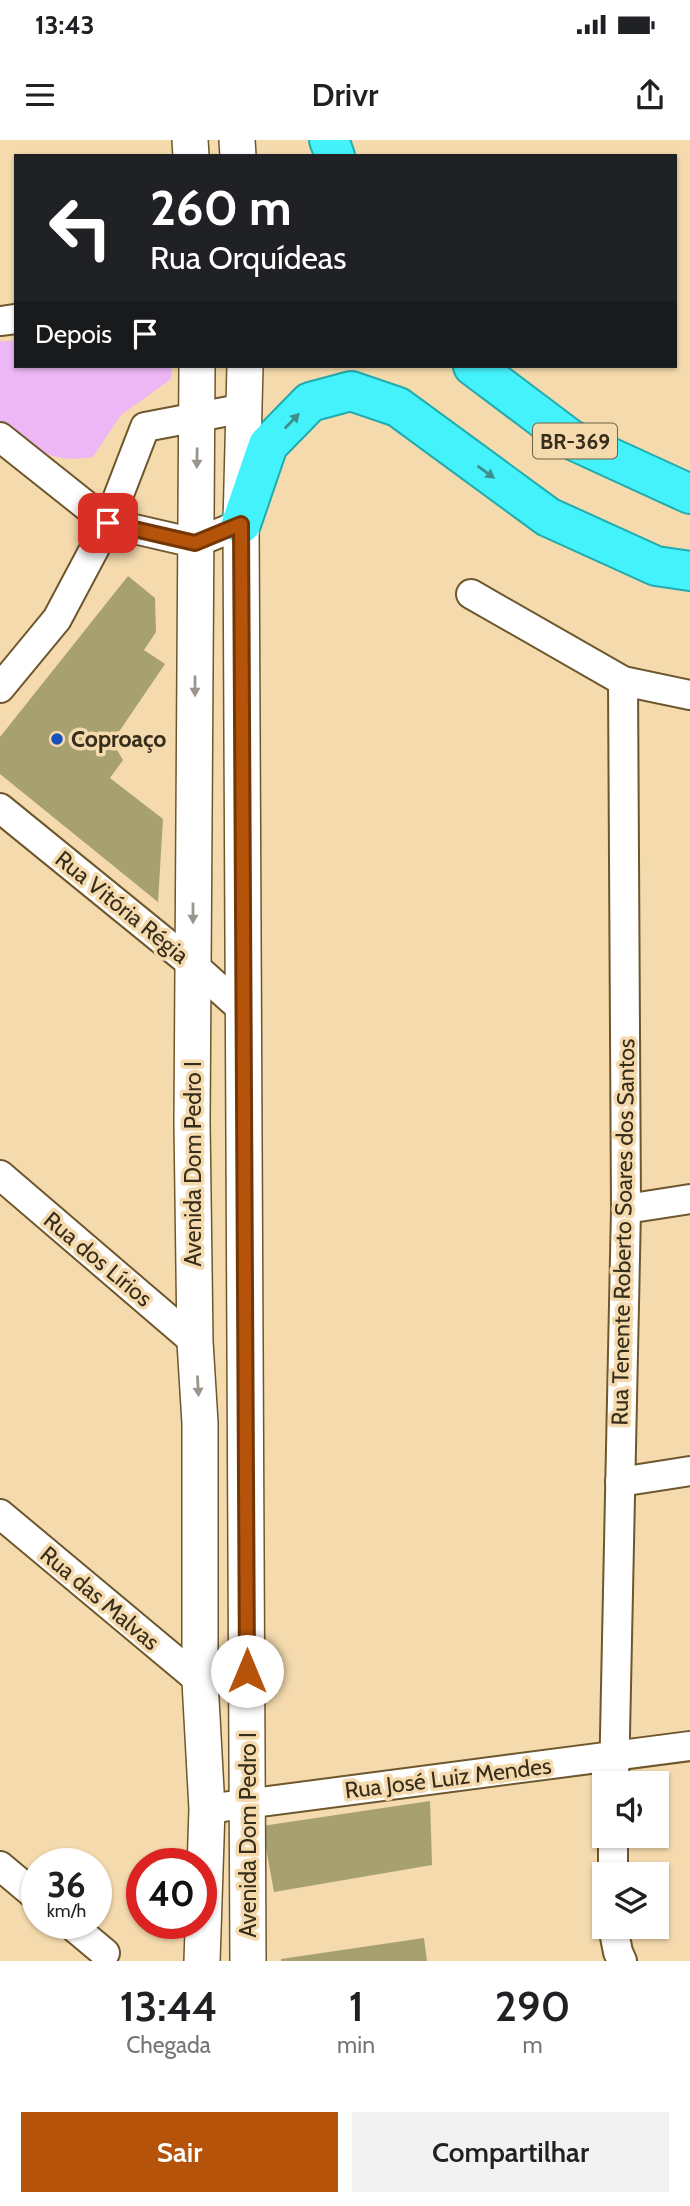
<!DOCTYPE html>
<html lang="pt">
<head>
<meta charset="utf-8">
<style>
	body { margin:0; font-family:Cabin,sans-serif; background:#f2f2f2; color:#202124; height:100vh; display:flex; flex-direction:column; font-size:26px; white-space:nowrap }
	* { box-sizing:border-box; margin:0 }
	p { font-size:23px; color:#757577 }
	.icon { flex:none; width:38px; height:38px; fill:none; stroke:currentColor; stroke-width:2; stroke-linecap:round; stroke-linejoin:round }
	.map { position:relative; height:1821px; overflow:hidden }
	.panel { display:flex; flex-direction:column; background:#fff; flex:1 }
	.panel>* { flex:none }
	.guide { position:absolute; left:14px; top:14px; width:663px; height:214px; border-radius:0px; box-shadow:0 2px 5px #0004; background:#202124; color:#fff; overflow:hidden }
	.controls { position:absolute; left:592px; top:1631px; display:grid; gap:14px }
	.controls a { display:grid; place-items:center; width:77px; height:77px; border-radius:0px; background:#fff; box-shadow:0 2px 5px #0004; font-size:35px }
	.speed { position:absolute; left:21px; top:1708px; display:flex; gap:14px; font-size:35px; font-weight:700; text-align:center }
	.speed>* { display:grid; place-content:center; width:91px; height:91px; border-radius:50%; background:#fff; box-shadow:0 2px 5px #0004; line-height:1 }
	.speed small { font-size:18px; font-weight:400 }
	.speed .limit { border:10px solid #d22; background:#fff; color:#111 }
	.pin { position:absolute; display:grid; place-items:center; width:60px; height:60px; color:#fff; margin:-30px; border-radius:14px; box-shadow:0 4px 10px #0006 }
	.me { position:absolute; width:77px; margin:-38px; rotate:0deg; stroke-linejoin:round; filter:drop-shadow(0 0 5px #0008) }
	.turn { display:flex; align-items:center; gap:24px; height:147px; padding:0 21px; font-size:32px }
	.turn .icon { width:91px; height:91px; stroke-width:2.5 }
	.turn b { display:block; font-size:49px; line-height:60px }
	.then { display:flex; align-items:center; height:66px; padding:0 21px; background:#0003; gap:14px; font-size:26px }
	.eta { display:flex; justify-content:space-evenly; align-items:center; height:119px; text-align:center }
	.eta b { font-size:42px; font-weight:600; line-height:49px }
	.button { display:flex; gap:14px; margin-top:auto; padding:14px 21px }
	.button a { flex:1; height:80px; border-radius:0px; background:#b45309; color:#fff; font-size:28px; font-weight:600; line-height:80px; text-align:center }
	.button a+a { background:#f2f2f2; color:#202124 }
	.status { display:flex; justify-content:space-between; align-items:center; height:49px; padding:0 35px; background:#fff; direction:ltr }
	.status svg { height:19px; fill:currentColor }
	header { display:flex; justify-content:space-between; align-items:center; height:91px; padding:0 21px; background:#fff; font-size:32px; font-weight:600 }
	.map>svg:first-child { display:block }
	.green { fill:#edb7f6 }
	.building { fill:#a7a070 }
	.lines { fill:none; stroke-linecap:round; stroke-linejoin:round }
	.minor-casing { stroke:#6e572d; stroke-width:32 }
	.tertiary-casing { stroke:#6e572d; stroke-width:38 }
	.trunk-casing { stroke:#21abad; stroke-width:42 }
	.minor { stroke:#fff; stroke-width:28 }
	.tertiary { stroke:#fff; stroke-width:35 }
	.trunk { stroke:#44f2fc; stroke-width:38 }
	.oneway { fill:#3e908c }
	.oneway2 { fill:#9b968d }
	.route-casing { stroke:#753606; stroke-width:18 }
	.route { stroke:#b45309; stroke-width:12 }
	.poi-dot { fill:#1650bc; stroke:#f4daad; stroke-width:2.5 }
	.labels { text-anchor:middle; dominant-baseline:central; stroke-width:7; stroke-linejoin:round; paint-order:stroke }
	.shield { fill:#f4daad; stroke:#706147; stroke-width:2 }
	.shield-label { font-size:21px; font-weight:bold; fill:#372d1b }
	.poi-label { font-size:23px; font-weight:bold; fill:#372d1b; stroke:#f4daad; text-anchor:start }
	.street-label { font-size:23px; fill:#372d1b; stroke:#f4daad }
</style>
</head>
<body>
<div class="status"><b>13:43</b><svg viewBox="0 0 49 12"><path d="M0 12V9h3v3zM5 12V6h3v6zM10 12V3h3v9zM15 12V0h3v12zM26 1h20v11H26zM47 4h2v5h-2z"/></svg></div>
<header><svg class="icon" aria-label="menu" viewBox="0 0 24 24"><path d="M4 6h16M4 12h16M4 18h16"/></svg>Drivr<svg class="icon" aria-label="share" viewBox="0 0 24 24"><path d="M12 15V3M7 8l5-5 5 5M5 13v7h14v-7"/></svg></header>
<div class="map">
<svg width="690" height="1821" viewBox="0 0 690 1821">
	<rect width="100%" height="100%" fill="#f4daad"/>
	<path class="green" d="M0,201H16V226H172L171,239L121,275L93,317C47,324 35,308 0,281Z"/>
	<g class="building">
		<polygon points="128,436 155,458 156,492 144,510 165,524 112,602 123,620 110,638 163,679 158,762 0,634 0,597"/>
		<polygon points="430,1661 432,1725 274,1752 262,1686"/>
		<polygon points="424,1798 427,1821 281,1821 281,1819"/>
	</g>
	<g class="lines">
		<defs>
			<g id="minor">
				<polyline points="0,181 16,179"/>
				<polyline points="0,297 108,383 195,403 241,384"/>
				<polyline points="471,454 623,541 690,555"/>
				<polyline points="0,548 57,479 108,383 145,287 245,268"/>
				<polyline points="0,668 193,825 242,869"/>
				<polyline points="0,1035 195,1202"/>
				<polyline points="626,1069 690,1059"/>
				<polyline points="620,1342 690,1331"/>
				<polyline points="0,1374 200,1541"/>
				<polyline points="614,1643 626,1069 623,541"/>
				<polyline points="207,1669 690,1606"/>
				<polyline points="0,1726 37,1757"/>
				<polyline points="613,1734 613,1696"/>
				<polyline points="69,1783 105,1813"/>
				<polyline points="613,1787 618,1812 622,1821"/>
			</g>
			<g id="tertiary">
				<polyline points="190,0 191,16"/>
				<polyline points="237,0 238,16"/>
				<polyline points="197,226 192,982 195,1202 200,1283 200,1541 207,1669 202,1821"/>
				<polyline points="245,226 241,384 248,1821"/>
			</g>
			<g id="trunk">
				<polyline points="329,0 335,16"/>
				<polyline points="473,226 570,299 690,354"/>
				<polyline points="241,384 268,305 310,262 351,251 398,267 548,377 656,426 690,431"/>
			</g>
		</defs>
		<use href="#minor" class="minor-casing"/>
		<use href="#tertiary" class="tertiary-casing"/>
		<use href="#trunk" class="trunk-casing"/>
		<use href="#minor" class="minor"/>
		<use href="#tertiary" class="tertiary"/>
		<use href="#trunk" class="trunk"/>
	</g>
	<defs><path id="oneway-solid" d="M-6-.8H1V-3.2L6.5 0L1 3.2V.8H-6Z" transform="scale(1.75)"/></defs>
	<g class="oneway">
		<use href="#oneway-solid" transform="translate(292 281) rotate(-46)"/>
		<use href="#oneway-solid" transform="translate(486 332) rotate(36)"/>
	</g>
	<g class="oneway2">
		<use href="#oneway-solid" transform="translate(197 318) rotate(91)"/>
		<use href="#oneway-solid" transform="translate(195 546) rotate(90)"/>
		<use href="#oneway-solid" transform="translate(193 773) rotate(90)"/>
		<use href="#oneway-solid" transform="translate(198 1246) rotate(87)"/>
	</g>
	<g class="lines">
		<defs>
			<polyline id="route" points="108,383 195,403 241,384 247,1531"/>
		</defs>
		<use href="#route" class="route-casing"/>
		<use href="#route" class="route"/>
	</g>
	<circle class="poi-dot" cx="57" cy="599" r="7"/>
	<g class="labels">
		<rect class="shield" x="533" y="283.5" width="84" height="35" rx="5"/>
		<g class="shield-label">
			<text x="575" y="301">BR-369</text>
		</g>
		<g class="poi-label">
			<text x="71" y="599">Coproaço</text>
		</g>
		<g class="street-label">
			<text transform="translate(122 767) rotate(39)">Rua Vitória Régia</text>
			<text transform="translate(193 1024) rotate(-90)">Avenida Dom Pedro I</text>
			<text transform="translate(623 1092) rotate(-89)">Rua Tenente Roberto Soares dos Santos</text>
			<text transform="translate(98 1119) rotate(40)">Rua dos Lírios</text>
			<text transform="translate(100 1458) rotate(40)">Rua das Malvas</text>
			<text transform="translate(448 1638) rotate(-7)">Rua José Luiz Mendes</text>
			<text transform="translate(248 1695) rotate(-90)">Avenida Dom Pedro I</text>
		</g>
	</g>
</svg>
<div class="controls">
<a><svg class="icon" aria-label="sound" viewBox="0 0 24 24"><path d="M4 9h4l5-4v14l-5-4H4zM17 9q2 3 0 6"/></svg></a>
<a><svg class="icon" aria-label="layers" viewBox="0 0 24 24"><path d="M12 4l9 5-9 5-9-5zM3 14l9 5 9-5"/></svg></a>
</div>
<div class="speed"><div>36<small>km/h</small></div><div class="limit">40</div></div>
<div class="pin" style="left:108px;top:383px;background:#d93025"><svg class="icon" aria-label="arrive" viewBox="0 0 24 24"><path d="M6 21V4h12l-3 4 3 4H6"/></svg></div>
<svg class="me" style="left:247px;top:1531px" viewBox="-20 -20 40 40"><circle r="19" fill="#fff"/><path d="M0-13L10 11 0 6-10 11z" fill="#b45309"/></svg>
<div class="guide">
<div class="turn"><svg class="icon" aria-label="left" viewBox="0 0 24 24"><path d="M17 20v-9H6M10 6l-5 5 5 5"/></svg><div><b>260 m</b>Rua Orquídeas</div></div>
<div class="then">Depois<svg class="icon" aria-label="arrive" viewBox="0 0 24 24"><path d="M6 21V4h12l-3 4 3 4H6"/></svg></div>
</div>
</div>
<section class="panel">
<div class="eta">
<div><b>13:44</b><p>Chegada</p></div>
<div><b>1</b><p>min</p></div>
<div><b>290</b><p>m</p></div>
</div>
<div class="button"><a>Sair</a><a>Compartilhar</a></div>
</section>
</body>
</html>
